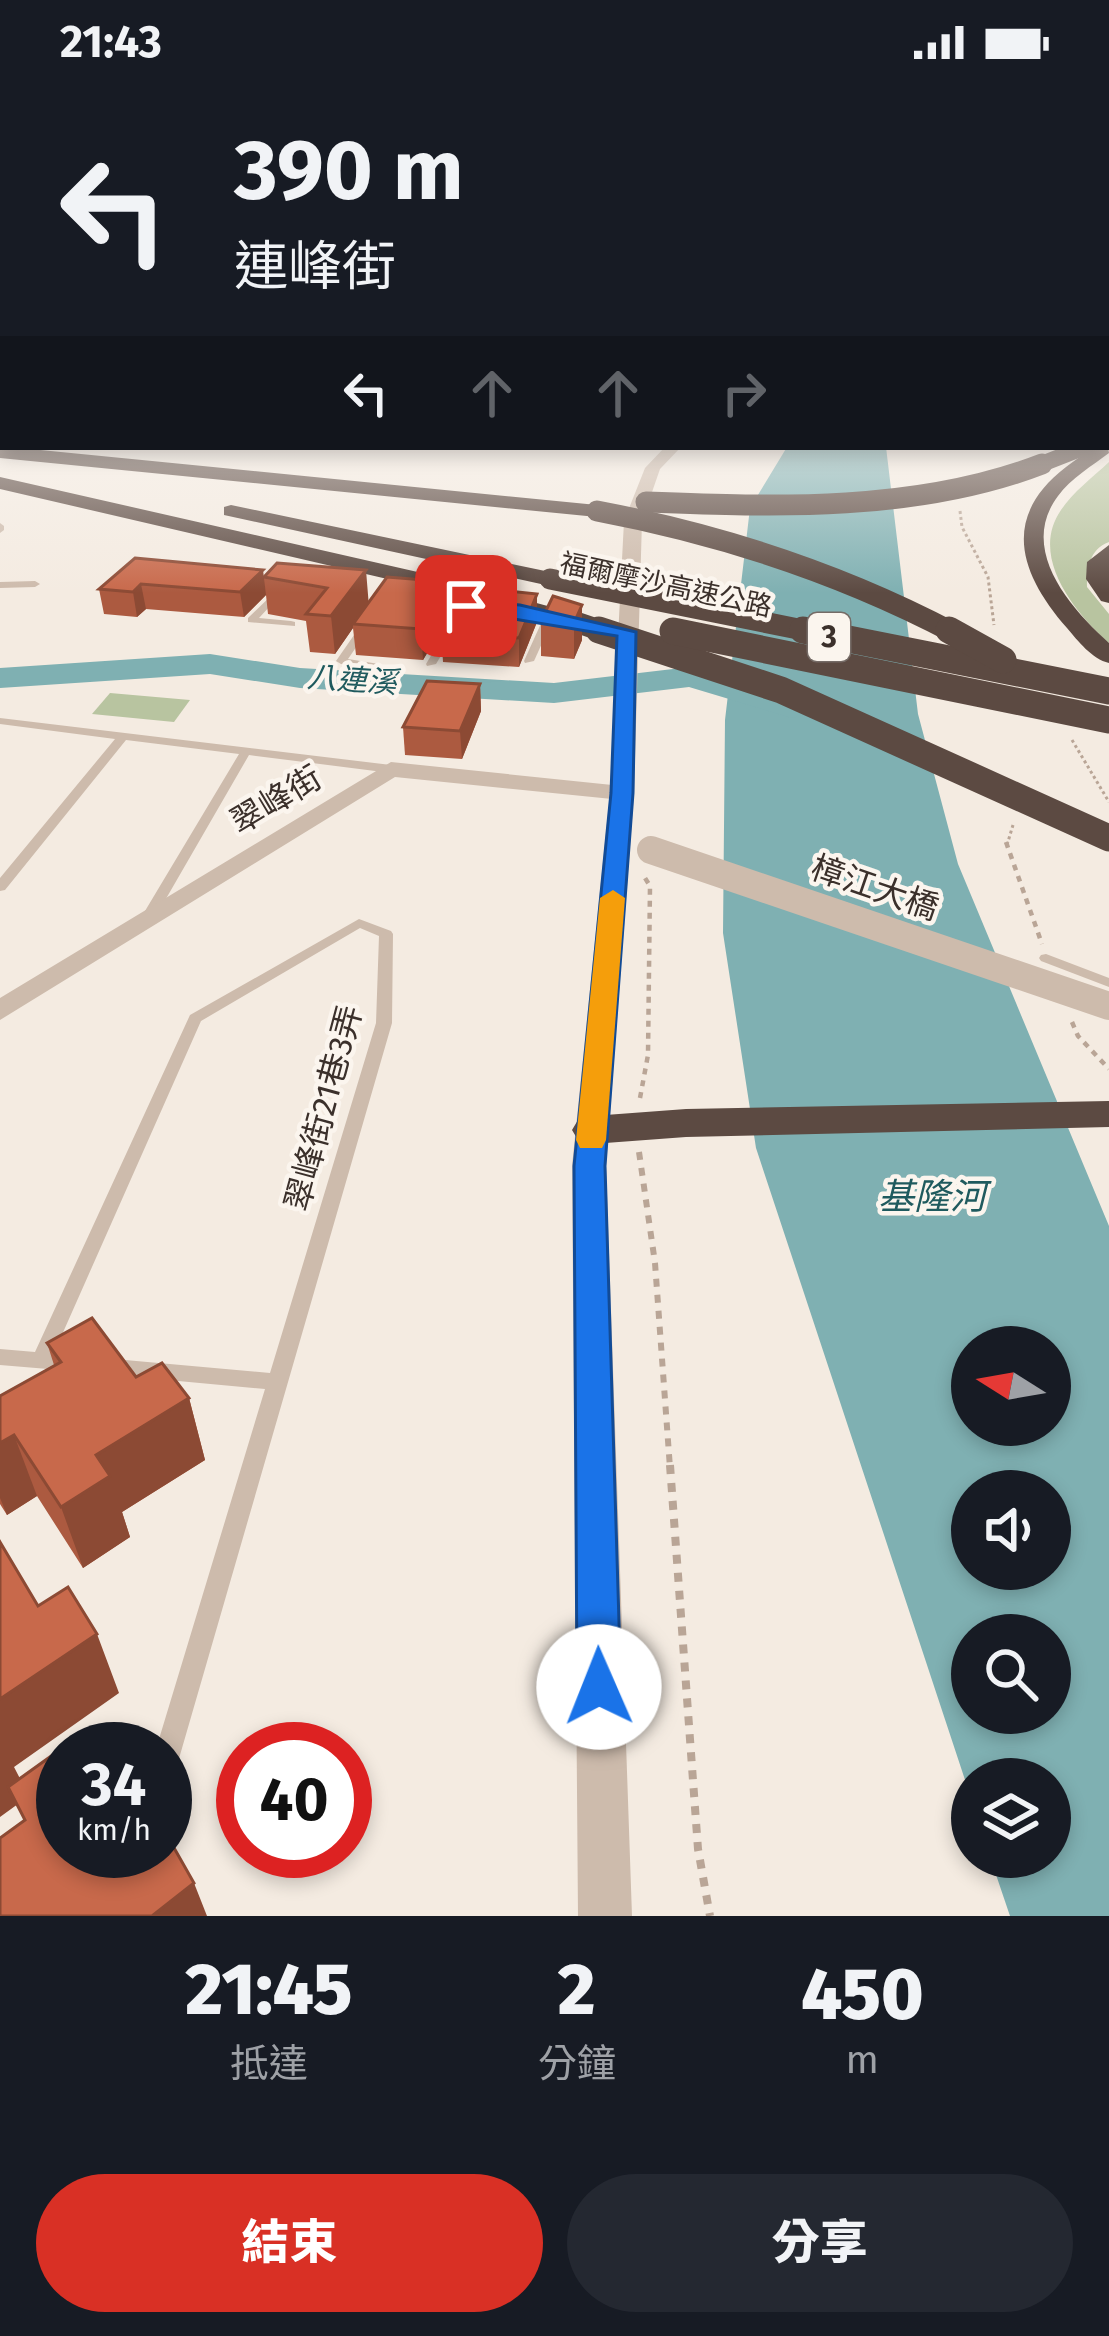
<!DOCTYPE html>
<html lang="zh-TW">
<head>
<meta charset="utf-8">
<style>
	body { margin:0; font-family:"Fira Sans","Noto Sans TC",sans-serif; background:#242831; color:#f1f3f6; height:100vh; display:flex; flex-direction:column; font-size:45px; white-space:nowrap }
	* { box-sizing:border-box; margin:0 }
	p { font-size:39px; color:#9ea1a6 }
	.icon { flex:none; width:66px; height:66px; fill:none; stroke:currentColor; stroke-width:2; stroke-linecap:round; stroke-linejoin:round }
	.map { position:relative; height:1832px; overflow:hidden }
	.sheet { display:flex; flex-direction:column; background:#171b24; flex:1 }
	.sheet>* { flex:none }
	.guide { position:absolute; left:0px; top:0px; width:1110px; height:366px; box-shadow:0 6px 18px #0003; background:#171b24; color:#f1f3f6; overflow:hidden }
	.needle { width:78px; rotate:281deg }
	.fabs { position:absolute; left:951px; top:1242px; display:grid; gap:24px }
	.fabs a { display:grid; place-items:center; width:120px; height:120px; border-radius:50%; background:#171b24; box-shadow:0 6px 18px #0003; font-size:60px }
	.speed { position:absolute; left:36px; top:1638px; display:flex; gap:24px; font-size:60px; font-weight:700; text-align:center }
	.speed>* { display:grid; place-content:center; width:156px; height:156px; border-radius:50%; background:#171b24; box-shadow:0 6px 18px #0003; line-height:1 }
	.speed small { font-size:30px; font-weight:400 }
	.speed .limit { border:18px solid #d22; background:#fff; color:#111 }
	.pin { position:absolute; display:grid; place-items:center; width:102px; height:102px; color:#fff; margin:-51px; border-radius:24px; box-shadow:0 6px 18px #0006 }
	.me { position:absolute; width:132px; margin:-66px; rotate:359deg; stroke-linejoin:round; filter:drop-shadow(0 0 9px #0008) }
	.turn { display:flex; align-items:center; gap:42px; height:252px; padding:0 36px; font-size:54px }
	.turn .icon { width:156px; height:156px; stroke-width:2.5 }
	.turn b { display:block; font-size:84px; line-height:102px }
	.lanes { display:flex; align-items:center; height:114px; padding:0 36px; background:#0003; justify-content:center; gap:60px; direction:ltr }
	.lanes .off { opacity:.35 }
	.eta { display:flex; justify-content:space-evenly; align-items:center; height:204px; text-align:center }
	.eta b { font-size:72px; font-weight:800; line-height:84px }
	.cta { display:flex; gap:24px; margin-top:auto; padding:24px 36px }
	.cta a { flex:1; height:138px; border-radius:72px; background:#d93025; color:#fff; font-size:48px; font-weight:800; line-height:138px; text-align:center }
	.cta a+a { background:#242831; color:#f1f3f6 }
	.status { display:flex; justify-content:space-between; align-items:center; height:84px; padding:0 60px; background:#171b24; direction:ltr }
	.status svg { height:33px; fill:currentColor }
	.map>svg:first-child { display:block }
	.green { fill:#b8c4a0 }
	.water { fill:#7fb0b2; fill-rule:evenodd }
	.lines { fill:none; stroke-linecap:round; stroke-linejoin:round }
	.river { fill:#7fb0b2; fill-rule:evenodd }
	.path-far3 { stroke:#b9a596; stroke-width:3; stroke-dasharray:3 3; stroke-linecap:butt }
	.path-far2 { stroke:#b9a596; stroke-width:4.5; stroke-dasharray:6 6; stroke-linecap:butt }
	.path-far1 { stroke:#b9a596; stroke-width:6; stroke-dasharray:8 8; stroke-linecap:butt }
	.path { stroke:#b9a596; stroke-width:8; stroke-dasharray:9 9; stroke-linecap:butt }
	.service { fill:#cdbbac; fill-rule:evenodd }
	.minor { fill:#cdbbac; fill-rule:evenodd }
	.tertiary { fill:#cdbbac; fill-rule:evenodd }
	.motorway { fill:#5c4a42; fill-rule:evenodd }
	.tertiary-bridge { stroke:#cdbbac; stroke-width:28 }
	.motorway-bridge-far2 { stroke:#5c4a42; stroke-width:16 }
	.motorway-bridge-far1 { stroke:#5c4a42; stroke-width:21 }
	.motorway-bridge { stroke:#5c4a42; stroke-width:27 }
	.wall { fill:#ac5a40 }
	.shaded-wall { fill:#8c4a34 }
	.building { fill:#c8694b; stroke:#8c4a34; stroke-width:3 }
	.route { fill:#1a73e8; stroke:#114b97; stroke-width:3 }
	.slow { fill:#f59e0b }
	.labels { text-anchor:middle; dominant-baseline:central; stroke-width:9; stroke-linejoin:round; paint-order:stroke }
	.far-street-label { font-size:27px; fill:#3b302b; stroke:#fbf5ee }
	.shield { fill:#fbf5ee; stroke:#756b66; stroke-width:3 }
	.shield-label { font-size:30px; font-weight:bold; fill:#3b302b }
	.far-water-label { font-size:30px; font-style:italic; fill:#1f5a5e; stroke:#fbf5ee }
	.street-label { font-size:33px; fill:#3b302b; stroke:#fbf5ee }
	.water-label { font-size:36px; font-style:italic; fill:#1f5a5e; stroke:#fbf5ee }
</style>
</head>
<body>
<div class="status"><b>21:43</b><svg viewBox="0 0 49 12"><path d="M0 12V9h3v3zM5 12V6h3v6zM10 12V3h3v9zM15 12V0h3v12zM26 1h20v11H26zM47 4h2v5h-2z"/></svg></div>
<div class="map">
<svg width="1109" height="1832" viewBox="0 0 1109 1832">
	<rect width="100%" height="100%" fill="#f4ebe1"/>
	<g class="green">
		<path d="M1109,378V458C1089,465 1087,485 1087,503L1109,530V559C1074,528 1029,472 1061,426C1073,408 1093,393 1109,378Z"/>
		<polygon points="110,609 190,616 174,638 92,630"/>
	</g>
	<path class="water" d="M787,363H886L918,630L958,780L1109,1142V1832H1010L990,1773H1050V1695H972V1717L756,1064L723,849L725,636L750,424ZM972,1263H1050V1341H972ZM972,1407H1050V1485H972ZM972,1551H1050V1629H972Z"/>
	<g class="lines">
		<g class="river">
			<rect x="0" y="304" width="3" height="14"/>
			<polygon points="210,570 300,584 554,599 690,583 805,615 810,623 805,631 792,634 689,603 554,619 300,604 210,590 0,604 0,584"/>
		</g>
		<g class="path-far3">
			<polyline points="960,427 962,443 988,493 994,541"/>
			<polyline points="1072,656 1109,718"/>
			<polyline points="1007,761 1013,741"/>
		</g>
		<g class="path-far2">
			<polyline points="1006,758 1042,860"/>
			<polyline points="1072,938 1078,952 1109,985"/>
			<polyline points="640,1014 648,971 650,802 645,794"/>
		</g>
		<polyline class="path-far1" points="639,1068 655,1179 670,1384"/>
		<polyline class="path" points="670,1381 698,1765 710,1832"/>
		<g class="service">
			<rect x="0" y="322" width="3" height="4"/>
			<polygon points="0,439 4,442 4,446 0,449"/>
			<polygon points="0,498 35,497 40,500 35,503 0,504"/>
			<polygon points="278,505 283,508 259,534 291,537 295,538 295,542 248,538 248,534"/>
			<polygon points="548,532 553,535 534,577 525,579 524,577 543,535"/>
			<polygon points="361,541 370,543 348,575 379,580 379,584 341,580 336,577"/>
			<polygon points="452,542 457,545 436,580 427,582 426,580 447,545"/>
			<polygon points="0,634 391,681 397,685 391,689 249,671 156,832 149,836 142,832 239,670 126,656 5,806 0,807 0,794 115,655 0,640"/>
			<polygon points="359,835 391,847 393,850 392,939 178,1678 174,1687 165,1691 165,1665 156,1665 265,1305 114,1291 107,1289 104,1283 107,1277 114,1275 270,1289 376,939 379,852 360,844 201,937 53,1271 58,1277 55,1283 48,1285 0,1281 0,1265 35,1268 190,931"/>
			<polygon points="1046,870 1109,894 1109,903 1041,877 1039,874 1041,871"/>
		</g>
		<polygon class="minor" points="391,678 622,702 634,709 622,716 395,693 0,936 0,914"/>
		<g class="tertiary">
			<polygon points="1109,261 1109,269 1107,270 1107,262"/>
			<rect x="0" y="281" width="3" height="8"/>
			<polygon points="665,363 681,363 660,385 642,437 634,709 606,1082 632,1832 578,1832 572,1082 610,709 624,437 645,384"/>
		</g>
		<g class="motorway">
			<path d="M1107,358L1109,369C1092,382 1071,394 1058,412C1018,465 1070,524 1109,559V579C1092,575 1078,557 1067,544C1019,489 1001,433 1066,383C1080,373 1090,363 1107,363Z"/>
			<polygon points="0,362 597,421 607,427 597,433 0,374"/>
			<polygon points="0,393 444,494 566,527 570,532 558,539 439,507 0,405"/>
			<polygon points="231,421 550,488 561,495 550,502 224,431 224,423"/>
			<polygon points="1109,461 1109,519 1101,517 1086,495 1087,478"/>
			<polygon points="1109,1017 1109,1043 686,1053 592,1060 578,1056 572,1046 578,1036 592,1032 686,1025"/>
		</g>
		<polyline class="tertiary-bridge" points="651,766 1109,922"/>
		<polyline class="motorway-bridge-far2" points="1034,383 1085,363"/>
		<g class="motorway-bridge-far1">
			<path d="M646,418C776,423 918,428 1042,380"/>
			<path d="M597,427C724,451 840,489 954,549"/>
			<polyline points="550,495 818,549"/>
			<polyline points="558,532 608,549"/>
			<polyline points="673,547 681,549"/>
		</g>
		<g class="motorway-bridge">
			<polyline points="599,546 781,606 1109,754"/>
			<polyline points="803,546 1109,607"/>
			<polyline points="949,546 1003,576"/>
			<polyline points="673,547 1109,636"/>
		</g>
	</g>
	<g class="wall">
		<polygon points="135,474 264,493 277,479 368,519 451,529 423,576 356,571 353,544 335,570 310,568 306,537 268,530 266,511 244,533 146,525 137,533 104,530 99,505"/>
		<polygon points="582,521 582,556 574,575 541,572 541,537"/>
		<polygon points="537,538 519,583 443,578 441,549"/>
		<polygon points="480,600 481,627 462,675 405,671 403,643"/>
		<polygon points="47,1259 189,1314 205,1376 122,1428 130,1453 83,1484 37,1412 7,1431 0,1420 0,1312 54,1281"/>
	</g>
	<g class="shaded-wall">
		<polygon points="263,486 266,511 244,533 240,508"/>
		<polygon points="366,486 369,523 353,540 353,544 335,570 331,532"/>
		<polygon points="450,498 451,529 423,576 421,545"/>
		<polygon points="141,500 146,525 137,533 133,508"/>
		<polygon points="537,510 537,538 519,583 519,554"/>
		<polygon points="582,521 582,556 574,575 574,539"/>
		<polygon points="480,600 481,627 462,675 460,647"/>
		<polygon points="189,1314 205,1376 122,1428 130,1453 83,1484 61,1423 96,1371"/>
		<polygon points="14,1351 37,1412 7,1431 0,1414 0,1359"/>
		<polygon points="97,1550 119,1609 14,1683 29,1712 0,1733 0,1615"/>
		<polygon points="194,1799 207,1832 152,1832"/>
	</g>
	<g class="building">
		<polygon points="135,474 263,486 240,508 141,500 133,508 99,505"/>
		<polygon points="277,479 366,486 331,532 306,530 327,504 264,493"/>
		<polygon points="387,493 450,498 421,545 353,540"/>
		<polygon points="470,503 537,510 519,554 441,549"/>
		<polygon points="553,512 582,521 574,539 541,537"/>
		<polygon points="427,597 480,600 460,647 403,643"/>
		<polygon points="92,1234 136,1293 162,1279 189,1314 96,1371 110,1392 61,1423 14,1351 0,1359 0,1312 61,1278 47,1259"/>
		<polygon points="0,1458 38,1522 68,1503 97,1550 0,1615"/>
		<polygon points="68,1660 71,1665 63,1665 63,1767 165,1767 165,1748 194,1799 152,1832 0,1832 0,1754 25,1736 8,1703"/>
	</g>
	<linearGradient id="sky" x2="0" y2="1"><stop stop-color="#7eb2d2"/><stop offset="0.5" stop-color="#faf6f2"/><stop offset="1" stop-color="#faf6f2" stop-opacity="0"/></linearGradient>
	<rect width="1109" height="509" fill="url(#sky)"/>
	<polygon class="route" points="466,517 520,521 636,548 633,709 605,1082 621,1603 615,1618 599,1625 584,1618 577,1603 574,1082 611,709 617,552 460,526 458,522"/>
	<polygon class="slow" points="613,806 625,814 606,1056 602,1064 580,1064 576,1056 600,814"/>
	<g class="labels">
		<g class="far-street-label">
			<text transform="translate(666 501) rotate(12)">福爾摩沙高速公路</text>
		</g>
		<rect class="shield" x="808" y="529" width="42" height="48" rx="9"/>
		<g class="shield-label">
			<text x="829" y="553">3</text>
		</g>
		<g class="far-water-label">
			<text transform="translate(352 596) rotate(4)">八連溪</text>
		</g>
		<g class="street-label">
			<text transform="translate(276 716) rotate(-31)">翠峰街</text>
			<text transform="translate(875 804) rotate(19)">樟江大橋</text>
			<text transform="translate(324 1024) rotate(-75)">翠峰街21巷3弄</text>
		</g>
		<g class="water-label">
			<text x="932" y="1113">基隆河</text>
		</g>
	</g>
</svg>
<div class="fabs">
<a><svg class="needle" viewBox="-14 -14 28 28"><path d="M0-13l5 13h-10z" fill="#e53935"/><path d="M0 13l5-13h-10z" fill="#9ea1a6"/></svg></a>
<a><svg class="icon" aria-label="sound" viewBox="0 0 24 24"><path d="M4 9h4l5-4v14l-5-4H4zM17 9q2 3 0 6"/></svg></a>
<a><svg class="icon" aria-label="search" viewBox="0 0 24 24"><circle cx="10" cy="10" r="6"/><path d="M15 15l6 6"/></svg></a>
<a><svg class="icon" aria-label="layers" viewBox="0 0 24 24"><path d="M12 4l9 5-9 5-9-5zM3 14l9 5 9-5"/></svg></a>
</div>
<div class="speed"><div>34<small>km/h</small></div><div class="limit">40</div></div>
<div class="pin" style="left:466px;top:522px;background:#d93025"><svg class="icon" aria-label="arrive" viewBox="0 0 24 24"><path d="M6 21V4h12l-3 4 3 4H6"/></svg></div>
<svg class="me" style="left:599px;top:1603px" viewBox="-20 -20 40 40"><circle r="19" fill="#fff"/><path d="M0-13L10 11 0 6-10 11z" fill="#1a73e8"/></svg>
<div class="guide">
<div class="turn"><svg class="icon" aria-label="left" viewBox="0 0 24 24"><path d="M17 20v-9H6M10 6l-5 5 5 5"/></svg><div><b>390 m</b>連峰街</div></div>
<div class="lanes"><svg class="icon" aria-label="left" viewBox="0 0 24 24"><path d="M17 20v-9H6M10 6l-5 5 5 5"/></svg><svg class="icon off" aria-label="ahead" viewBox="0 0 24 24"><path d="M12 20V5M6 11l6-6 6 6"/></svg><svg class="icon off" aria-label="ahead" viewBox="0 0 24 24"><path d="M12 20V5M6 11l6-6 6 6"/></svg><svg class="icon off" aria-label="right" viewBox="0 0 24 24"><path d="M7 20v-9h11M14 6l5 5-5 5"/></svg></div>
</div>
</div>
<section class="sheet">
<div class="eta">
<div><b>21:45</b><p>抵達</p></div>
<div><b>2</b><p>分鐘</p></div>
<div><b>450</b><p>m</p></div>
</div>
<div class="cta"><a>結束</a><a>分享</a></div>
</section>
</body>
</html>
